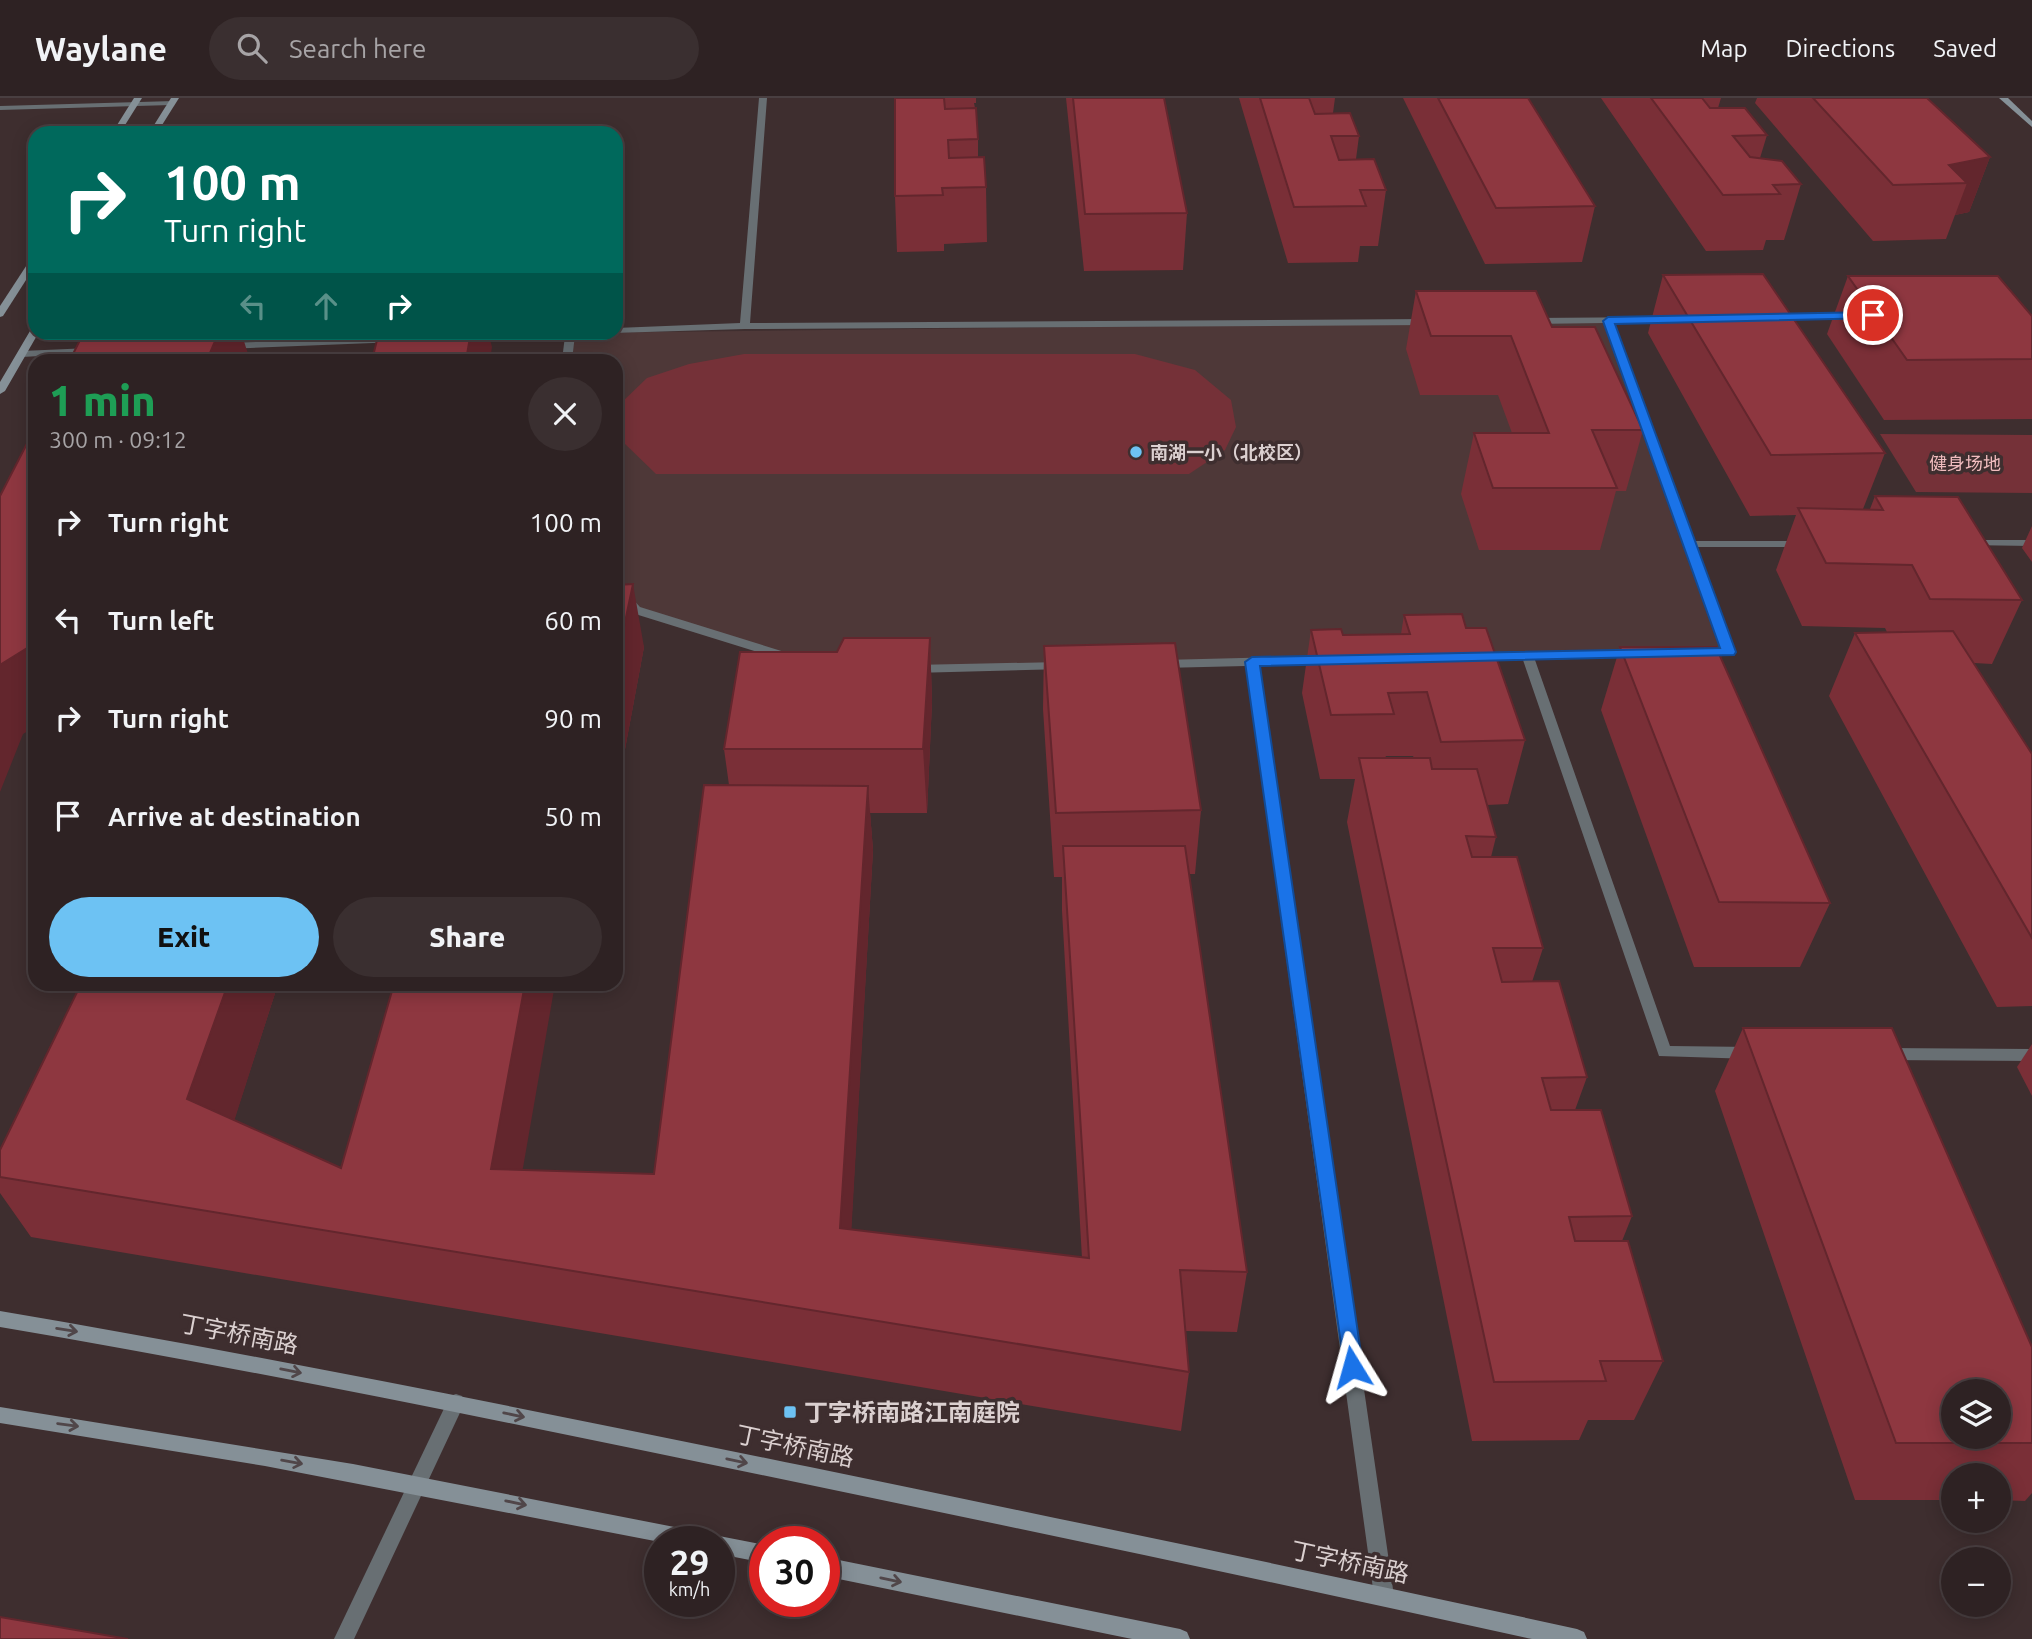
<!DOCTYPE html>
<html lang="en">
<head>
<meta charset="utf-8">
<style>
	body { margin:0; font-family:Ubuntu,"Noto Sans SC",sans-serif; background:#3a2f30; color:#f1f3f6; height:100vh; display:flex; flex-direction:column; font-size:26px; white-space:nowrap }
	* { box-sizing:border-box; margin:0 }
	p { font-size:23px; color:#a7a4a6 }
	.icon { flex:none; width:38px; height:38px; fill:none; stroke:currentColor; stroke-width:2; stroke-linecap:round; stroke-linejoin:round }
	.map { position:relative; flex:1; overflow:hidden }
	.sheet { position:absolute; left:28px; top:256px; width:595px; height:637px; display:flex; flex-direction:column; background:#2e2223; border-radius:21px; box-shadow:0 4px 18px #0003,0 0 0 2px #493f41 }
	.sheet>* { flex:none }
	.guide { position:absolute; left:28px; top:28px; width:595px; height:214px; border-radius:21px; box-shadow:0 4px 18px #0003,0 0 0 2px #493f41; background:#00695c; color:#fff; overflow:hidden }
	.fabs { position:absolute; left:1941px; top:1281px; display:grid; gap:14px }
	.fabs a { display:grid; place-items:center; width:70px; height:70px; border-radius:50%; background:#2e2223; box-shadow:0 4px 18px #0003,0 0 0 2px #493f41; font-size:35px }
	.speed { position:absolute; left:644px; top:1428px; display:flex; gap:14px; font-size:35px; font-weight:700; text-align:center }
	.speed>* { display:grid; place-content:center; width:91px; height:91px; border-radius:50%; background:#2e2223; box-shadow:0 4px 18px #0003,0 0 0 2px #493f41; line-height:1 }
	.speed small { font-size:18px; font-weight:400 }
	.speed .limit { border:10px solid #d22; background:#fff; color:#111 }
	.pin { position:absolute; display:grid; place-items:center; width:60px; height:60px; color:#fff; margin:-30px; border:4px solid #fff; border-radius:50%; box-shadow:0 2px 7px #0007 }
	.me { position:absolute; width:77px; margin:-38px; rotate:352deg; stroke-linejoin:round; filter:drop-shadow(0 0 5px #0008) }
	.turn { display:flex; align-items:center; gap:24px; height:147px; padding:0 21px; font-size:32px }
	.turn .icon { width:91px; height:91px; stroke-width:2.5 }
	.turn b { display:block; font-size:49px; line-height:60px }
	.lanes { display:flex; align-items:center; height:66px; padding:0 21px; background:#0003; justify-content:center; gap:35px; direction:ltr }
	.lanes .off { opacity:.35 }
	.round { display:grid; place-items:center; flex:none; width:74px; height:74px; border-radius:37px; background:#3a2f30 }
	.headline { display:flex; align-items:center; justify-content:space-between; height:119px; padding:0 21px }
	h1 { font-size:42px; font-weight:800; line-height:52px; color:#1e9e55 }
	.primary-button { display:flex; gap:14px; margin-top:auto; padding:14px 21px }
	.primary-button a { flex:1; height:80px; border-radius:42px; background:#6dc2f3; color:#111; font-size:28px; font-weight:800; line-height:80px; text-align:center }
	.primary-button a+a { background:#3a2f30; color:#f1f3f6 }
	ul { padding:0; list-style:none }
	li { display:flex; align-items:center; gap:21px; height:98px; padding:0 21px }
	li div { flex:1 }
	li b { display:block; font-size:26px }
	li em { font-style:normal }
	header { display:flex; align-items:center; gap:42px; box-sizing:border-box; height:98px; padding:0 35px; background:#2e2223; border-bottom:2px solid #493f41 }
	header strong { font-size:33px }
	nav { display:flex; gap:38px; margin-inline-start:auto; font-size:24px }
	.search { width:490px; height:63px; background:#3a2f30; display:flex; align-items:center; gap:18px; box-sizing:border-box; padding:0 24px; border-radius:38px; color:#a7a4a6; font-size:26px }
	.map>svg:first-child { display:block }
	.built { fill:#4e3838 }
	.green { fill:#753138 }
	.lines { fill:none; stroke-linecap:round; stroke-linejoin:round }
	.street { fill:#686f73; fill-rule:evenodd }
	.secondary { fill:#859097; fill-rule:evenodd }
	.wall { fill:#7a2f37; fill-rule:evenodd }
	.shaded-wall { fill:#63262d }
	.building { fill:#8e3740; stroke:#63262d; stroke-width:2; fill-rule:evenodd }
	.oneway { stroke:#504649 }
	.route { fill:#1a73e8; stroke:#114b97; stroke-width:2 }
	.poi-dot { fill:#6dc2f3; stroke:#3e2e2f; stroke-width:2.5 }
	.labels { text-anchor:middle; dominant-baseline:central; stroke-width:7; stroke-linejoin:round; paint-order:stroke }
	.far-poi-label { font-size:18px; font-weight:bold; fill:#dbd0d0; stroke:#3e2e2f; text-anchor:start }
	.far-park-label { font-size:18px; fill:#f0bcbe; stroke:#3e2e2f }
	.near-street-label { font-size:24px; fill:#dbd0d0; stroke:#3e2e2f }
	.near-poi-label { font-size:24px; font-weight:bold; fill:#dbd0d0; stroke:#3e2e2f; text-anchor:start }
</style>
</head>
<body>
<header>
<strong>Waylane</strong>
<div class="search"><svg class="icon" aria-label="search" viewBox="0 0 24 24"><circle cx="10" cy="10" r="6"/><path d="M15 15l6 6"/></svg>Search here</div>
<nav><a>Map</a><a>Directions</a><a>Saved</a></nav>
</header>
<div class="map">
<svg width="2032" height="1541" viewBox="0 0 2032 1541">
	<rect width="100%" height="100%" fill="#3e2e2f"/>
	<polygon class="built" points="1608,223 1729,554 831,573 636,512 616,490 616,262 567,262 570,235"/>
	<g class="green">
		<polygon points="744,256 1135,256 1195,272 1231,302 1236,329 1225,352 1189,376 656,376 622,343 620,306 647,280 689,266"/>
		<polygon points="1880,336 2032,337 2032,395 1916,394"/>
	</g>
	<g class="lines">
		<g class="street">
			<polygon points="759,0 767,0 750,225 1430,221 1435,224 1430,227 745,231 613,235 616,234 616,230 740,225"/>
			<polygon points="174,3 175,5 171,7 0,12 0,8"/>
			<polygon points="1850,215 1855,218 1853,220 1776,222 1771,219 1776,216"/>
			<path d="M1668,219L1673,222L1671,224L1614,225L1694,443H1803L1809,446L1803,449H1697L1735,554C1726,560 1704,560 1695,554L1701,550H1721L1604,225L1531,226L1526,223L1531,220Z"/>
			<polygon points="505,234 586,234 575,237 572,262 562,262 565,238 471,242 466,239 471,236"/>
			<polygon points="395,239 398,240 398,244 226,251 221,248 226,245"/>
			<polygon points="90,250 94,251 94,255 22,259 17,256 22,253"/>
			<polygon points="1970,442 2032,442 2032,448 1966,447 1966,443"/>
			<polygon points="616,486 620,487 640,509 791,556 793,559 787,563 783,562 632,515 616,497"/>
			<polygon points="1635,552 1641,556 1639,559 1535,562 1670,948 1752,949 1757,951 1760,955 1757,959 1752,961 1659,958 1523,562 1477,563 1471,559 1477,555"/>
			<polygon points="1323,558 1327,559 1329,562 1327,565 1259,567 1394,1498 1391,1505 1384,1508 1377,1505 1374,1498 1246,568 1162,570 1156,566 1162,562"/>
			<polygon points="1061,564 1065,565 1067,568 1065,571 913,575 907,571 913,567"/>
			<polygon points="1884,950 2032,951 2032,963 1884,962 1879,960 1876,956 1879,952"/>
			<polygon points="456,1296 462,1298 465,1304 354,1541 334,1541 450,1298"/>
		</g>
		<g class="secondary">
			<polygon points="134,0 142,0 120,35 112,35"/>
			<polygon points="171,0 179,0 157,35 149,35"/>
			<polygon points="1999,0 2008,0 2032,23 2032,29"/>
			<polygon points="35,158 35,168 3,218 0,219 0,208 32,159"/>
			<polygon points="35,230 35,234 39,234 5,293 0,296 0,284 30,233"/>
			<path d="M0,1213C271,1259 540,1314 810,1369C1066,1422 1322,1475 1577,1531L1584,1534L1587,1541H1532C1292,1488 1051,1437 810,1387C540,1331 271,1275 0,1229Z"/>
			<polygon points="0,1309 353,1366 705,1435 713,1440 719,1438 765,1447 765,1465 719,1456 719,1444 660,1444 265,1368 0,1325"/>
			<polygon points="824,1459 1180,1531 1187,1534 1190,1541 1132,1541 824,1478"/>
		</g>
	</g>
	<g class="wall">
		<polygon points="895,0 976,0 976,5 974,5 975,10 978,41 978,59 986,89 987,144 944,146 944,153 897,154 895,98"/>
		<polygon points="1066,0 1164,0 1187,115 1183,172 1084,173"/>
		<polygon points="1239,0 1335,0 1333,15 1359,38 1356,61 1386,92 1378,148 1360,148 1358,164 1288,165"/>
		<polygon points="1403,0 1528,0 1595,108 1582,164 1485,166"/>
		<polygon points="1601,0 1721,0 1718,10 1767,37 1760,60 1801,86 1784,142 1766,142 1763,152 1706,153"/>
		<polygon points="1757,0 1927,0 1990,59 1969,114 1955,117 1946,141 1873,143 1755,5"/>
		<polygon points="1663,177 1885,355 1863,411 1870,411 1875,398 2022,502 1992,566 1974,565 2032,656 2032,908 1997,909 1829,598 1855,535 1887,534 1885,530 1802,528 1776,472 1796,417 1750,418 1648,235"/>
		<polygon points="1848,178 2032,218 2032,321 1884,322 1827,236"/>
		<polygon points="1416,193 1552,229 1643,332 1626,393 1616,393 1600,452 1479,452 1461,396 1474,335 1512,335 1498,297 1420,297 1406,251"/>
		<polygon points="2032,428 2032,464 2022,450"/>
		<polygon points="616,487 644,549 623,662 616,662"/>
		<path d="M1404,517L1466,530L1525,642L1508,706L1487,707L1496,739L1491,759L1543,850L1532,884L1587,979L1575,1012L1632,1118L1622,1143L1663,1263L1634,1322H1588L1579,1342L1472,1343L1347,724L1355,681H1320L1302,595L1311,532L1343,537L1401,536ZM1386,658H1413L1414,660H1385Z"/>
		<polygon points="930,540 932,604 927,715 870,715 873,752 851,1132 1082,1160 1062,813 1062,779 1054,779 1043,611 1044,548 1201,712 1195,776 1189,776 1247,1174 1237,1234 1185,1233 1189,1274 1181,1333 31,1139 0,1095 0,1052 81,886 278,886 234,1022 341,1070 523,1072 654,1076 729,687 724,651 837,554"/>
		<polygon points="1620,549 1830,805 1800,869 1694,869 1601,612"/>
		<polygon points="1743,930 2032,1249 2032,1395 2025,1403 1998,1402 1998,1377 1953,1377 1953,1402 1855,1402 1715,993"/>
		<polygon points="2032,946 2032,998 2017,969"/>
	</g>
	<g class="shaded-wall">
		<polygon points="1990,59 1969,114 1955,117 1967,85 1949,67"/>
		<polygon points="219,234 241,234 250,262 207,262"/>
		<polygon points="471,234 488,234 492,249 490,262 466,262"/>
		<polygon points="633,486 644,549 623,662 616,628 616,567"/>
		<polygon points="930,540 932,604 927,715 923,651"/>
		<polygon points="35,541 35,629 23,636 0,694 0,567"/>
		<polygon points="868,688 873,752 848,1192 840,1130"/>
		<polygon points="228,886 278,886 221,1064 187,1001"/>
		<polygon points="525,886 555,886 512,1133 491,1071"/>
	</g>
	<g class="building">
		<polygon points="895,0 944,0 945,11 976,10 978,41 948,42 949,60 984,59 986,89 942,90 943,97 895,98"/>
		<polygon points="1073,0 1164,0 1187,115 1085,116"/>
		<polygon points="1260,0 1309,0 1315,16 1350,15 1359,38 1331,38 1339,62 1374,61 1386,92 1360,92 1366,108 1294,109"/>
		<polygon points="1438,0 1528,0 1595,108 1496,110"/>
		<polygon points="1651,0 1702,0 1710,10 1745,10 1767,37 1733,38 1750,59 1782,63 1801,86 1773,87 1780,96 1723,97"/>
		<polygon points="1813,0 1927,0 1990,59 1949,67 1967,85 1893,87"/>
		<polygon points="1763,176 1885,355 1771,357 1663,177"/>
		<polygon points="1848,178 1998,178 2032,218 2032,261 1907,262"/>
		<polygon points="1416,193 1536,193 1552,229 1595,229 1643,332 1592,332 1617,390 1493,390 1474,335 1549,335 1511,238 1431,238"/>
		<polygon points="84,234 219,234 207,262 70,262"/>
		<polygon points="379,234 471,234 466,262 372,262"/>
		<polygon points="35,330 35,541 32,547 0,567 0,398"/>
		<polygon points="1875,398 1958,399 2022,502 1930,501 1912,467 1826,465 1798,410 1883,412"/>
		<polygon points="633,486 616,567 616,487"/>
		<polygon points="1462,516 1466,530 1486,530 1525,642 1441,644 1427,594 1388,595 1394,616 1331,617 1311,532 1341,531 1343,537 1410,536 1404,517"/>
		<polygon points="1953,533 2032,656 2032,840 1855,535"/>
		<polygon points="844,540 930,540 923,651 724,651 740,554 837,554"/>
		<polygon points="1175,545 1201,712 1056,715 1044,548"/>
		<polygon points="1620,549 1716,549 1830,805 1719,804"/>
		<polygon points="1359,660 1430,660 1432,671 1477,671 1496,739 1466,738 1472,759 1517,759 1543,850 1493,850 1502,884 1559,883 1587,979 1542,980 1551,1012 1601,1012 1632,1118 1569,1119 1575,1143 1628,1143 1663,1263 1600,1263 1606,1283 1494,1284"/>
		<polygon points="704,687 868,688 840,1130 1089,1160 1063,748 1185,748 1247,1174 1180,1172 1189,1274 0,1079 0,1052 81,886 228,886 187,1001 341,1070 394,886 525,886 491,1071 654,1076"/>
		<path d="M1743,930H1892L2032,1249V1345H1896ZM1953,1293H1998V1339H1953Z"/>
		<polygon points="0,1519 128,1541 0,1541"/>
	</g>
	<defs><path id="oneway-shaft" d="M-6 0H5M1.5-3L5.5 0L1.5 3" fill="none" stroke-width="1.6" stroke-linecap="round" stroke-linejoin="round" transform="scale(1.75)"/></defs>
	<g class="oneway">
		<use href="#oneway-shaft" transform="translate(67 1232) rotate(9)"/>
		<use href="#oneway-shaft" transform="translate(291 1273) rotate(11)"/>
		<use href="#oneway-shaft" transform="translate(514 1317) rotate(12)"/>
		<use href="#oneway-shaft" transform="translate(68 1327) rotate(8)"/>
		<use href="#oneway-shaft" transform="translate(737 1363) rotate(12)"/>
		<use href="#oneway-shaft" transform="translate(292 1364) rotate(10)"/>
		<use href="#oneway-shaft" transform="translate(516 1405) rotate(12)"/>
		<use href="#oneway-shaft" transform="translate(891 1482) rotate(12)"/>
	</g>
	<polygon class="route" points="1873,214 1877,215 1877,220 1615,226 1736,554 1734,557 1260,568 1363,1269 1360,1275 1352,1278 1345,1275 1245,564 1252,559 1720,550 1603,223 1608,219"/>
	<g class="poi-dot">
		<circle cx="1136" cy="354" r="7"/>
		<rect x="783" y="1307" width="14" height="14" rx="3.5"/>
	</g>
	<g class="labels">
		<g class="far-poi-label">
			<text x="1150" y="354">南湖一小（北校区）</text>
		</g>
		<g class="far-park-label">
			<text x="1965" y="365">健身场地</text>
		</g>
		<g class="near-street-label">
			<text transform="translate(239 1236) rotate(11)">丁字桥南路</text>
			<text transform="translate(795 1348) rotate(12)">丁字桥南路</text>
			<text transform="translate(1350 1464) rotate(12)">丁字桥南路</text>
		</g>
		<g class="near-poi-label">
			<text x="804" y="1314">丁字桥南路江南庭院</text>
		</g>
	</g>
</svg>
<div class="fabs">
<a><svg class="icon" aria-label="layers" viewBox="0 0 24 24"><path d="M12 4l9 5-9 5-9-5zM3 14l9 5 9-5"/></svg></a>
<a>+</a>
<a>−</a>
</div>
<div class="speed"><div>29<small>km/h</small></div><div class="limit">30</div></div>
<div class="pin" style="left:1873px;top:217px;background:#d93025"><svg class="icon" aria-label="arrive" viewBox="0 0 24 24"><path d="M6 21V4h12l-3 4 3 4H6"/></svg></div>
<svg class="me" style="left:1352px;top:1269px" viewBox="-20 -20 40 40"><path d="M0-17L14 15 0 8-14 15z" fill="#1a73e8" stroke="#fff" stroke-width="4"/></svg>
<div class="guide">
<div class="turn"><svg class="icon" aria-label="right" viewBox="0 0 24 24"><path d="M7 20v-9h11M14 6l5 5-5 5"/></svg><div><b>100 m</b>Turn right</div></div>
<div class="lanes"><svg class="icon off" aria-label="left" viewBox="0 0 24 24"><path d="M17 20v-9H6M10 6l-5 5 5 5"/></svg><svg class="icon off" aria-label="ahead" viewBox="0 0 24 24"><path d="M12 20V5M6 11l6-6 6 6"/></svg><svg class="icon" aria-label="right" viewBox="0 0 24 24"><path d="M7 20v-9h11M14 6l5 5-5 5"/></svg></div>
</div>
<section class="sheet">
<div class="headline"><div><h1>1 min</h1><p>300 m · 09:12</p></div><a class="round"><svg class="icon" aria-label="close" viewBox="0 0 24 24"><path d="M6 6l12 12M18 6L6 18"/></svg></a></div>
<ul>
<li><svg class="icon" aria-label="right" viewBox="0 0 24 24"><path d="M7 20v-9h11M14 6l5 5-5 5"/></svg><div><b>Turn right</b></div><em>100 m</em></li>
<li><svg class="icon" aria-label="left" viewBox="0 0 24 24"><path d="M17 20v-9H6M10 6l-5 5 5 5"/></svg><div><b>Turn left</b></div><em>60 m</em></li>
<li><svg class="icon" aria-label="right" viewBox="0 0 24 24"><path d="M7 20v-9h11M14 6l5 5-5 5"/></svg><div><b>Turn right</b></div><em>90 m</em></li>
<li><svg class="icon" aria-label="arrive" viewBox="0 0 24 24"><path d="M6 21V4h12l-3 4 3 4H6"/></svg><div><b>Arrive at destination</b></div><em>50 m</em></li>
</ul>
<div class="primary-button"><a>Exit</a><a>Share</a></div>
</section>
</div>
</body>
</html>
